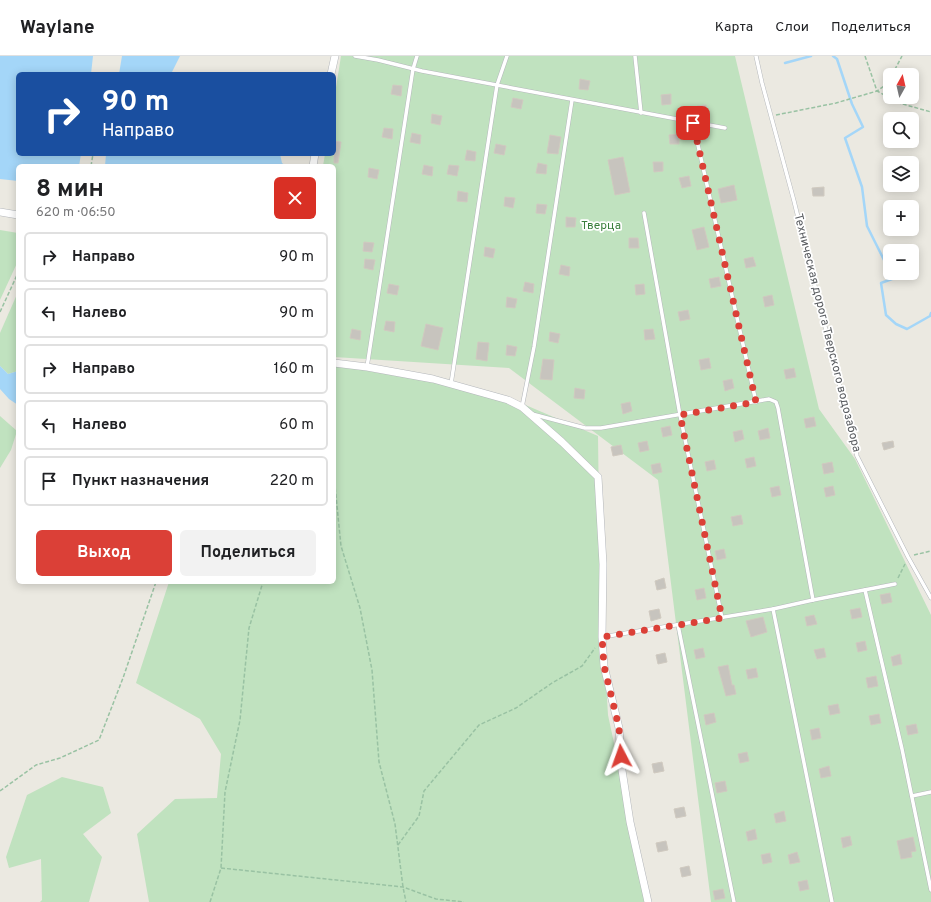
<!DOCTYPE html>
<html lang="ru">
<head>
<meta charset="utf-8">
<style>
	body { margin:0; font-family:Overpass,sans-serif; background:#f2f2f2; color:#202124; height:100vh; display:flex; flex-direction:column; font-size:15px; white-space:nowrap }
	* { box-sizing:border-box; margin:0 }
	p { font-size:13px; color:#757577 }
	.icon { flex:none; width:22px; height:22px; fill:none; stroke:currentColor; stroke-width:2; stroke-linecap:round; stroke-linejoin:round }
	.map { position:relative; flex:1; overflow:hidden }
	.side { position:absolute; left:16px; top:108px; width:320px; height:420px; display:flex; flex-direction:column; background:#fff; border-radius:6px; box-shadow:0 2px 10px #0003 }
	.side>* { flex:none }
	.guide { position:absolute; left:16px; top:16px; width:320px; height:84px; border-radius:6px; box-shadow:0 2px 10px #0003; background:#1a4fa0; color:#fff; overflow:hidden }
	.needle { width:26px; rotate:8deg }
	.controls { position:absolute; left:883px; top:12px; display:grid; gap:8px }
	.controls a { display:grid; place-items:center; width:36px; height:36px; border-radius:6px; background:#fff; box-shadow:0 2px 10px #0003; font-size:20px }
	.pin { position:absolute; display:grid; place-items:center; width:34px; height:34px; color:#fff; margin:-17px; border-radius:8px; box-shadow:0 2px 6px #0006 }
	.me { position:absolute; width:44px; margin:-22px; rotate:356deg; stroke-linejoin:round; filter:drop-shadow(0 0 3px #0008) }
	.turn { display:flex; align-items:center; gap:14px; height:84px; padding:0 20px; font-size:18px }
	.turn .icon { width:52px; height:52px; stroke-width:2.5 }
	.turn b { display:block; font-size:28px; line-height:34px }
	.round { display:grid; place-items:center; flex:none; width:42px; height:42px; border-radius:6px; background:#f2f2f2 }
	.headline { display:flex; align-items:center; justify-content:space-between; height:68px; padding:0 20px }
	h1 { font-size:24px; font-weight:700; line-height:30px }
	.primary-button { display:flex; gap:8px; margin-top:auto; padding:8px 20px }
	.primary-button a { flex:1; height:46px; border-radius:6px; background:#db4037; color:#fff; font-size:16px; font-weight:700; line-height:46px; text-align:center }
	.primary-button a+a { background:#f2f2f2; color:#202124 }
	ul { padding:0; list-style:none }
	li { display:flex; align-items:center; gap:12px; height:50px; margin:0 8px 6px; padding:0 12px; border:2px solid #e0e0e0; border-radius:6px }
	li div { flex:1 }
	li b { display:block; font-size:15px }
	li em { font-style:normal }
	header { display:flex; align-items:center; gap:24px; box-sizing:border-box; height:56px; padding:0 20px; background:#fff; border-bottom:1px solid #e0e0e0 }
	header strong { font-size:19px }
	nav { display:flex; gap:22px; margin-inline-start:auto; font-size:14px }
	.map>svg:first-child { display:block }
	.green { fill:#c0e2bf }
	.water { fill:#a4d6f8 }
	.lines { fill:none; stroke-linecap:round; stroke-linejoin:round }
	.stream { stroke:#a4d6f8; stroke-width:2.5 }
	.building { fill:#c7c4be; stroke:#d0cac0 }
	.service-casing { stroke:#b4b7bb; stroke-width:4.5 }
	.minor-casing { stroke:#b4b7bb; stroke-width:8 }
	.path { stroke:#99c2a3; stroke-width:1.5; stroke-dasharray:4 2; stroke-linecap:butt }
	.service { stroke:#fff; stroke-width:3.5 }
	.minor { stroke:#fff; stroke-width:7 }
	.route { stroke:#db4037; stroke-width:7; stroke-dasharray:0 12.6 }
	.labels { text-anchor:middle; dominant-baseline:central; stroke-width:3.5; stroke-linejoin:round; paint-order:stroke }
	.park-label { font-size:12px; fill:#3a7f3c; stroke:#fff }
	.street-label { font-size:12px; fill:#5a5d61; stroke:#fff }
</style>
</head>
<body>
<header>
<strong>Waylane</strong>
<nav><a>Карта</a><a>Слои</a><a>Поделиться</a></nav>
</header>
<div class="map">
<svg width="931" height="846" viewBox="0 0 931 846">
	<rect width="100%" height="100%" fill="#ebe9e1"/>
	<g class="green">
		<polygon points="341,0 735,0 819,353 855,403 931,559 931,846 711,846 658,424 509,312 334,301 334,110 323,110 325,98 334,98 334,44"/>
		<polygon points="0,174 18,177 18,205 0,244"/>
		<polygon points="18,236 18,315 8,318 0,310 0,277"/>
		<polygon points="334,309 500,338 598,380 600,531 608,659 648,846 149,846 137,778 175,743 217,742 221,698 200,663 136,627 169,526 334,526"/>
		<polygon points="0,360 17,375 11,394 0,412"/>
		<polygon points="62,721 103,731 111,757 83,778 102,801 89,846 40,846 42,844 41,803 9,812 6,801 27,739"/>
	</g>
	<g class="water">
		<polygon points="0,0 93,0 91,18 18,18 18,98 81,98 79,110 18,110 18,125 0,123"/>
		<polygon points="122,0 180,0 171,18 119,18"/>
		<polygon points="106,98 280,98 282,107 286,110 105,110"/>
		<polygon points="0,310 8,318 18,315 18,349 9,343 0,333"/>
	</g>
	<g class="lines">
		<g class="stream">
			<polyline points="833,0 837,3 852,48 863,71 845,82 862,131 867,170 888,212 892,223 881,227 886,259 896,268 907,273 930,260 931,257"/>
			<polyline points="785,7 811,0"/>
		</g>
	</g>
	<g class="building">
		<polygon points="580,23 590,25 588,34 579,33"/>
		<polygon points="393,29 402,30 401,40 391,38"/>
		<polygon points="671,38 671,48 662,49 661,39"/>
		<polygon points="513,42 523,44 521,53 511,51"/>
		<polygon points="706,49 707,59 697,59 697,50"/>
		<polygon points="432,58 442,60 440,69 431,67"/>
		<polygon points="384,72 393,73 392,83 382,81"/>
		<polygon points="412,77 421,79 420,88 410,86"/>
		<polygon points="679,78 679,88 670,88 669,79"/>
		<polygon points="550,79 561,81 558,98 547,97"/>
		<polygon points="334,85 341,86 338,107 334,107"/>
		<polygon points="496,88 506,90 504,99 494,97"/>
		<polygon points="467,94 476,96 475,105 465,104"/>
		<polygon points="623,101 630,136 615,139 608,104"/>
		<polygon points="653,106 663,106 663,115 654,116"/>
		<polygon points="538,107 547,109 546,118 536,117"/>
		<polygon points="424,109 433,111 432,120 422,118"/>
		<polygon points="449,109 459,110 457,120 447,118"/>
		<polygon points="369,112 379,114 377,123 368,121"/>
		<polygon points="689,120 691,130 682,132 679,122"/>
		<polygon points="734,129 737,144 721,147 718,133"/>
		<polygon points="824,131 824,140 813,140 812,132"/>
		<polygon points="458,135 468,137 467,146 457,145"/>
		<polygon points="505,141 515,142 513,152 504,150"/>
		<polygon points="537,148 547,149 545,158 536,157"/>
		<polygon points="566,161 576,162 575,171 566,171"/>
		<polygon points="704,171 709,191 697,194 692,174"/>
		<polygon points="629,182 638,182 639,192 629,192"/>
		<polygon points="364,186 374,187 372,196 363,195"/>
		<polygon points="485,191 495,193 493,202 484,200"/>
		<polygon points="753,201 756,210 746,212 744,203"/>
		<polygon points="365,203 375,204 373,214 364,212"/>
		<polygon points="561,209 570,211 569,220 559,218"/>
		<polygon points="719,221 721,230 711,232 709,223"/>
		<polygon points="525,226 534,228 533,237 523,235"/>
		<polygon points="389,228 399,230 397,239 387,237"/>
		<polygon points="644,228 645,238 636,239 635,229"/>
		<polygon points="772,239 774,249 765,251 763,241"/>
		<polygon points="507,241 517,243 515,252 506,251"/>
		<polygon points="688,254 690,263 680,265 678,256"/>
		<polygon points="386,265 395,266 394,276 384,274"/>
		<polygon points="426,268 443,272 438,294 421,290"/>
		<polygon points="352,273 361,275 360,284 350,282"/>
		<polygon points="653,273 655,283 645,284 644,274"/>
		<polygon points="550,276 560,278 558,287 549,285"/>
		<polygon points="478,286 489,287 487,305 476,303"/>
		<polygon points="507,289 517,291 515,300 506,299"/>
		<polygon points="709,302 711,312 701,314 699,304"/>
		<polygon points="543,303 554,304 552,324 540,323"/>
		<polygon points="794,312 796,321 786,323 784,314"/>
		<polygon points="732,323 734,332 725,335 723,325"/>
		<polygon points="575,332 585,334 584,343 574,342"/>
		<polygon points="630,346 632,355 623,358 621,348"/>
		<polygon points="814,361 816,370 806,372 804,363"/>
		<polygon points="670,370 672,379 663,381 661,372"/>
		<polygon points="768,372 770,382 760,384 758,375"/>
		<polygon points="742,374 744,383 735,386 733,376"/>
		<polygon points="647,385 649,394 640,396 638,387"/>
		<polygon points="893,385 894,391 884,394 882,387"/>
		<polygon points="621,389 623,398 613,400 611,391"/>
		<polygon points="754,401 756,410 747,412 745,403"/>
		<polygon points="714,404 716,413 707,415 705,406"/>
		<polygon points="832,406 834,416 824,418 822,408"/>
		<polygon points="660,407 662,416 653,418 651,409"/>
		<polygon points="779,430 781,439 772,441 770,432"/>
		<polygon points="833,430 835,439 826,441 824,432"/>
		<polygon points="741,459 743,468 733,470 731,461"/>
		<polygon points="724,493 726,502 717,504 715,495"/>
		<polygon points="664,522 666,532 657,534 655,525"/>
		<polygon points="704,532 706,542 697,544 695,534"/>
		<polygon points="890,537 892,546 882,548 880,539"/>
		<polygon points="860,552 862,561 852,563 850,554"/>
		<polygon points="659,553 661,562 651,565 649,555"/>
		<polygon points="814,559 817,568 807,570 805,561"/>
		<polygon points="763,561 767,576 751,581 746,565"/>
		<polygon points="865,585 867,594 858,596 856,587"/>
		<polygon points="703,592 705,601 696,603 694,594"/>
		<polygon points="824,592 826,601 817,603 814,594"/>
		<polygon points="665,597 667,606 658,608 656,599"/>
		<polygon points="900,598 902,608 893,610 891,601"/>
		<polygon points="728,609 732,629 734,629 736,638 726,640 718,611"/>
		<polygon points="756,612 758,621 748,623 746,614"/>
		<polygon points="876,620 878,630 868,632 866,622"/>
		<polygon points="838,648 840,657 830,659 828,650"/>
		<polygon points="714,657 716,666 706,669 704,659"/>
		<polygon points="879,658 881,667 871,669 869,660"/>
		<polygon points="916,668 918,677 908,679 906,670"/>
		<polygon points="819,672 821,682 812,684 810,674"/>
		<polygon points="747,696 749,705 740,707 738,698"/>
		<polygon points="662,706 664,715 654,717 652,708"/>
		<polygon points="829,710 831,720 821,722 819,713"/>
		<polygon points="725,725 727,735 717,737 715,727"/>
		<polygon points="684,751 686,760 676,762 674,753"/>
		<polygon points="784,755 786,765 776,767 774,758"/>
		<polygon points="755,773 757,783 748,785 746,776"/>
		<polygon points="850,780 852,789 843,792 841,782"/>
		<polygon points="913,781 916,795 911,796 912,801 901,803 897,785"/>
		<polygon points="666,785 668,794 658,796 656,787"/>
		<polygon points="797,796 800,806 790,808 788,799"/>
		<polygon points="770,797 772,806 763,808 761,799"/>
		<polygon points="689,810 691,819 682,821 680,812"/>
		<polygon points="807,824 809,833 800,835 798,826"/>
		<polygon points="723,833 725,842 715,844 713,835"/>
	</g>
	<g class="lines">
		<defs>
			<g id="service">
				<polyline points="355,0 378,4 422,15 725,72"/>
				<polyline points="635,0 641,57"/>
				<polyline points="756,0 762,27 794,145 857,400 908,501 931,542"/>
				<polyline points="693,67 756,346"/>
				<polyline points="644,157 680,359 722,562"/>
				<polyline points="367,311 413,13 417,0"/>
				<polyline points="451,328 497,29 507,0"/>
				<polyline points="522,351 534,291 572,44"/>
				<polyline points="532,358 585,372 601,372 769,343 776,346 778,352 813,544"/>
				<polyline points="865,534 902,693 931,834"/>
				<polyline points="773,553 832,846"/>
				<polyline points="678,569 734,846"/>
				<polyline points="602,581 773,553 813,544 895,528"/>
				<polyline points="912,740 931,736"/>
			</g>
			<g id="minor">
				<polyline points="331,18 335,0"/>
				<polyline points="313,110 315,98"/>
				<polyline points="0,156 18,159"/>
				<polyline points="334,307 367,311 433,323 508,344 522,351 562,386 598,421 603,508 602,581 604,610 619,672 622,714 630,766 648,846"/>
			</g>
		</defs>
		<use href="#service" class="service-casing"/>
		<use href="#minor" class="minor-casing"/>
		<g class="path">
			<polyline points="865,0 877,35 899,47 931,56"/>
			<polyline points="892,19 902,0"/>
			<polyline points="776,59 836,47 877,35 887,28 890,23"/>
			<polyline points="91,110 93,98"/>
			<polyline points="0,256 18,217"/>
			<polyline points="334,420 341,490 360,552 372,614 379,706 395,768 403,831 406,846"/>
			<polyline points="914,499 931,495"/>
			<polyline points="898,522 905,508"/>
			<polyline points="0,735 36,709 60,702 99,684 123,622 156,526"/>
			<polyline points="398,789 419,760 424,735 479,669 516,652 552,627 582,610 595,592"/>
			<polyline points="221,812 403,831 436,843 464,846"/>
			<polyline points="210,846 221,812 225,736 240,664 249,572 263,526"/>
		</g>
		<use href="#service" class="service"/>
		<use href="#minor" class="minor"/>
	</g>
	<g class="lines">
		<polyline class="route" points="621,700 619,672 604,610 602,581 722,562 680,359 756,346 693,67"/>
	</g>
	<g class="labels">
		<g class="park-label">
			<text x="601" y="170">Тверца</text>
		</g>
		<g class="street-label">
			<text transform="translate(827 277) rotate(76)">Техническая дорога Тверского водозабора</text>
		</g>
	</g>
</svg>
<div class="controls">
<a><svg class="needle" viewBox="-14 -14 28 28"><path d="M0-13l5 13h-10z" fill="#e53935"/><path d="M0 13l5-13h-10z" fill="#757577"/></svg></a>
<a><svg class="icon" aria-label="search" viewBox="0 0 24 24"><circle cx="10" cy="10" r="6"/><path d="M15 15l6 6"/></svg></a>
<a><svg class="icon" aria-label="layers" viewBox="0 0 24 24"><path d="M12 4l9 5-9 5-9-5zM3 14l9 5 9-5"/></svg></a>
<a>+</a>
<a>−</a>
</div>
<div class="pin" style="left:693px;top:67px;background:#d93025"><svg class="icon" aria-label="arrive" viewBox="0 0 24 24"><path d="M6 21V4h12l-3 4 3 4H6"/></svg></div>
<svg class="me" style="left:621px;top:700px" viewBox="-20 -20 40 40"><path d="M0-17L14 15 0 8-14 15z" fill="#db4037" stroke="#fff" stroke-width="4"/></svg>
<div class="guide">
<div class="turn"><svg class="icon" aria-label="right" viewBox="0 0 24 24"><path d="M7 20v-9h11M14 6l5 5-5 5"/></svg><div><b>90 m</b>Направо</div></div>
</div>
<section class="side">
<div class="headline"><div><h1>8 мин</h1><p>620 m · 06:50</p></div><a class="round" style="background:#d93025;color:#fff"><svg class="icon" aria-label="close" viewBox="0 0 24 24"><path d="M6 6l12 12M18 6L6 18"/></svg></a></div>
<ul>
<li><svg class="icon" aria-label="right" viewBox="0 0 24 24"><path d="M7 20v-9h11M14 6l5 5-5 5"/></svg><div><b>Направо</b></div><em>90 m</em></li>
<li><svg class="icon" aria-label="left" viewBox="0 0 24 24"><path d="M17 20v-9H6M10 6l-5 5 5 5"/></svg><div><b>Налево</b></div><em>90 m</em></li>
<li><svg class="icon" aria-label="right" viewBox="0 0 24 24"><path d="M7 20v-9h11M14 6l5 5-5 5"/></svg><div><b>Направо</b></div><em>160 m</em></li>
<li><svg class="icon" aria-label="left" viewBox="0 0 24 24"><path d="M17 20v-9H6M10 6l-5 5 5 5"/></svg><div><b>Налево</b></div><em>60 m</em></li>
<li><svg class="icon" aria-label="arrive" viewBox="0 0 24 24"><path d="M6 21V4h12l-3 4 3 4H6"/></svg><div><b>Пункт назначения</b></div><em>220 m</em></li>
</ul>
<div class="primary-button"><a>Выход</a><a>Поделиться</a></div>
</section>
</div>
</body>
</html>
